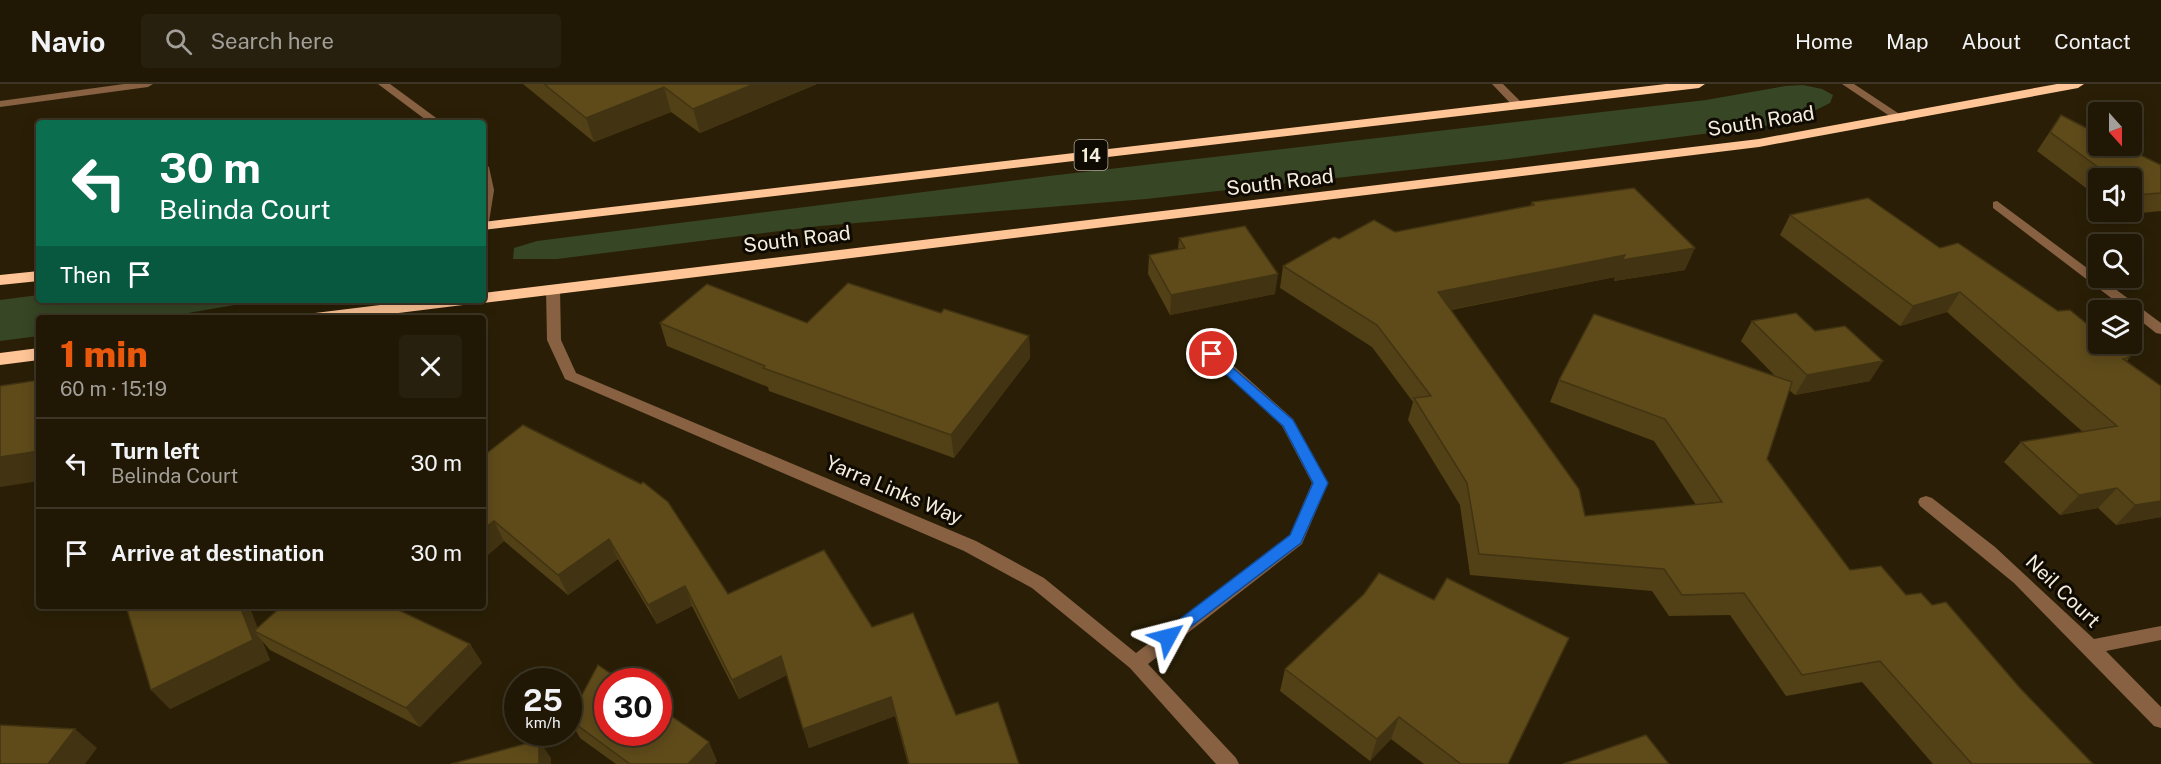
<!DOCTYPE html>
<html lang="en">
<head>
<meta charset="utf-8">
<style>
	body { margin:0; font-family:"Public Sans",sans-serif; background:#28200e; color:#f1f3f6; height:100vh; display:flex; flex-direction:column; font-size:22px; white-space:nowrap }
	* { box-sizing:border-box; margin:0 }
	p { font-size:20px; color:#a29f9a }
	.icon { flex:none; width:33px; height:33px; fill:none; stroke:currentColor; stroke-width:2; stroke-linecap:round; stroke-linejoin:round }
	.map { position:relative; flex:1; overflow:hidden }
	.sheet { position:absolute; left:36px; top:231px; width:450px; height:294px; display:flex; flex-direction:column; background:#201704; border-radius:6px; box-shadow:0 3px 15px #0003,0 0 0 2px #3d3626 }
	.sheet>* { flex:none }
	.guide { position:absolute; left:36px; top:36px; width:450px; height:183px; border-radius:6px; box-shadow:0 3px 15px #0003,0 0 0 2px #3d3626; background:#0b6e4f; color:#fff; overflow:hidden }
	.needle { width:39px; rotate:159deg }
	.buttons { position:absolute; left:2088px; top:18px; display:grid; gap:12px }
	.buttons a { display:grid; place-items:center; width:54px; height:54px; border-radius:6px; background:#201704; box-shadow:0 3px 15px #0003,0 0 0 2px #3d3626; font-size:30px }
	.speed { position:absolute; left:504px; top:584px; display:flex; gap:12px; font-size:30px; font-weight:700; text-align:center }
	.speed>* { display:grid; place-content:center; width:78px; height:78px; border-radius:50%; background:#201704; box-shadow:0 3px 15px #0003,0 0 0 2px #3d3626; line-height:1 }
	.speed small { font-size:15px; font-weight:400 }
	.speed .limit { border:9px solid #d22; background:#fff; color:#111 }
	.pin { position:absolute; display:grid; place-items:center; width:51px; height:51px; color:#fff; margin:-26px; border:3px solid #fff; border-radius:50%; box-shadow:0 2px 6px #0007 }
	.me { position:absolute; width:66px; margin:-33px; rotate:52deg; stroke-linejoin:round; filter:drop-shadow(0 0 4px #0008) }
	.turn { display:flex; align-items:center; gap:21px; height:126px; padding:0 24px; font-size:27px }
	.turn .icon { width:78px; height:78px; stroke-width:2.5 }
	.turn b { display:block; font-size:42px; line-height:51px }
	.then { display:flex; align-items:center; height:57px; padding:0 24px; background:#0003; gap:12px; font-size:22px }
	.round { display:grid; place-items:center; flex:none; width:63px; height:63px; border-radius:6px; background:#28200e }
	.headline { display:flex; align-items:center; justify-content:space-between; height:102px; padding:0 24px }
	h1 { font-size:36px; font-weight:800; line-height:45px; color:#ea580c }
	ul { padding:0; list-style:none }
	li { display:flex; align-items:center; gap:18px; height:90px; padding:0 24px; border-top:2px solid #3d3626 }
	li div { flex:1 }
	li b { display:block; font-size:22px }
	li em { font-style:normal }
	header { display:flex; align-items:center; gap:36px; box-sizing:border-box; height:84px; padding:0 30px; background:#201704; border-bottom:2px solid #3d3626 }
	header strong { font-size:28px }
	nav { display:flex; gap:33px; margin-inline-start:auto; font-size:21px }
	.search { width:420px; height:54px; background:#28200e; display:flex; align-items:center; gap:15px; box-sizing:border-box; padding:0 21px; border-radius:6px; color:#a29f9a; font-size:22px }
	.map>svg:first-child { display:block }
	.green { fill:#374625 }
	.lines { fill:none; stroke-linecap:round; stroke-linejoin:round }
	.lane { fill:#876142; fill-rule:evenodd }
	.street { fill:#876142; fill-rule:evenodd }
	.highway { fill:#ffc597; fill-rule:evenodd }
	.wall { fill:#524016 }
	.shaded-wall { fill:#423412 }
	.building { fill:#5f4b1a; stroke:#423412; stroke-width:1.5 }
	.route { fill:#1a73e8; stroke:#114b97; stroke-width:1.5 }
	.labels { text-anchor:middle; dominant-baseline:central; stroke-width:6; stroke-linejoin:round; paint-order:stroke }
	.shield { fill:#0f0a02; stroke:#b0aa9d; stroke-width:1.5 }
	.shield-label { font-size:18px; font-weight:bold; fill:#f5eedf }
	.street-label { font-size:20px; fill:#f5eedf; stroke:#0f0a02 }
</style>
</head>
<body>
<header>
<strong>Navio</strong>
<div class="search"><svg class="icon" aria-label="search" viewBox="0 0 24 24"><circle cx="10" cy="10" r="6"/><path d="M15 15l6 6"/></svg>Search here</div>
<nav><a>Home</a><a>Map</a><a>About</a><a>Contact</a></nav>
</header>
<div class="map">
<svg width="2161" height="680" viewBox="0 0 2161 680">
	<rect width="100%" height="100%" fill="#2a1f06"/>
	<g class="green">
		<polygon points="1803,1 1822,5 1833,11 1830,19 1808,30 1765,42 1509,75 1146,115 820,142 557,175 513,175 514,164 537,157 1049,92 1706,16 1785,2"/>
		<polygon points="39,211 39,216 264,216 159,234 39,234 39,252 0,257 0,216"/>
	</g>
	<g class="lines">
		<polygon class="lane" points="1492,0 1503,0 1522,19 1522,23 1514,23"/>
		<g class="street">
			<polygon points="124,0 153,0 148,3 0,23 0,17"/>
			<polygon points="378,0 390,0 443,39 430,39"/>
			<polygon points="1842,0 1854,0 1907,35 1905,37 1897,37"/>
			<polygon points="483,79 489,83 494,106 489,138 483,142"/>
			<polygon points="1997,117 2161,239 2161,250 2156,249 2132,230 2132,226 2127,226 1993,124 1993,118"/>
			<polygon points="553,201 560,205 561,256 576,289 976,457 1044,494 1136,569 1290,451 1312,399 1282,342 1205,270 1212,265 1217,267 1293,335 1328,399 1302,460 1148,580 1236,674 1239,680 1216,680 1130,584 1032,504 964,467 565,295 547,256 546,205"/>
			<polygon points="1926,412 1932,414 1995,463 2094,555 2161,542 2161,556 2106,567 2161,623 2161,644 2154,642 2014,499 1920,422 1918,418 1920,414"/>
		</g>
		<g class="highway">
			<polygon points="1666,0 1705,0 1699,4 483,146 483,138"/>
			<polygon points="2057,0 2084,0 2078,4 1759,63 483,219 476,216 483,216 483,209 1759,55"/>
			<polygon points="39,187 39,197 0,201 0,191"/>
			<polygon points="421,216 471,216 463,221 358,234 307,234 315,229"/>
			<polygon points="39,264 39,276 0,281 0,269"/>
		</g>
	</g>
	<g class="wall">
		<polygon points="523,0 817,0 700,49 671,28 594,58"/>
		<polygon points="2061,31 2161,81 2161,127 2121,131 2117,128 2132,128 2132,94 2098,94 2098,113 2037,67"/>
		<polygon points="1532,118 1685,186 1614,197 1615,193 1451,226 1585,432 1696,421 1654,357 1550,318 1559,296 1776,293 1741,257 1752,237 1815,247 1870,297 1795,311 1789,306 1767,375 1850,486 1906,511 1932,521 2020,604 2093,680 1933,680 1862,598 1786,612 1730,531 1669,532 1652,507 1470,491 1460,421 1408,336 1413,318 1372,263 1280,204 1283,182 1339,155 1395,148 1530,122"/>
		<polygon points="1790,131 1940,164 2058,227 2130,273 2127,277 2161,302 2161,433 2116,441 2098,424 2060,431 2004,378 2021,358 2083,348 1947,228 1900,242 1780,151"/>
		<polygon points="1179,154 1275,210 1170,231 1148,190 1149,171 1178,165"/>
		<polygon points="941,229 1029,252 1030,274 954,374 769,307 768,303 667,262 660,239 807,239"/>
		<polygon points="483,372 728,510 872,543 956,631 1019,680 908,680 895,632 809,664 787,591 739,615 692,522 657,540 618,475 568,511 504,457 483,475"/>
		<polygon points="249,522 257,543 470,560 482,579 420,643 270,566 262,557 270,576 170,625"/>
		<polygon points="1285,585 1508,680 1424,680 1391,655 1370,677 1280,607"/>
		<polygon points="569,635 717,677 714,680 616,680 580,654"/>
	</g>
	<g class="shaded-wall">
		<polygon points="754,0 817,0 700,49 693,25"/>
		<polygon points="664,3 671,28 594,58 586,34"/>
		<polygon points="1695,164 1685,186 1614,197 1615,193 1432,229 1438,208 1625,171"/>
		<polygon points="1278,190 1275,210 1170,231 1171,211"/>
		<polygon points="1960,208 1947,228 1900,242 1913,222"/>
		<polygon points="1029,252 1030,274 954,374 951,351"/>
		<polygon points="1883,277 1870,297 1795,311 1807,291"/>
		<polygon points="39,367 39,397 0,403 0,373"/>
		<polygon points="2117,404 2098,424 2060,431 2079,411"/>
		<polygon points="2161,417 2161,433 2116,441 2135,421"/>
		<polygon points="494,437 504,457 483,475 483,445"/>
		<polygon points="609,455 618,475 568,511 558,491"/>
		<polygon points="685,502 692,522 657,540 648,521"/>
		<polygon points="240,522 249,522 260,550 254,547 262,557 270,576 170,625 151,606"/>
		<polygon points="470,560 482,579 420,643 406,624"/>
		<polygon points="781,572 787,591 739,615 732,596"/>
		<polygon points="891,613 895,632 809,664 803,645"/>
		<polygon points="1399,633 1391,655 1370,677 1377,655"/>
		<polygon points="75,645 97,664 85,680 48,680"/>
		<polygon points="539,656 551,674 551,680 539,680"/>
		<polygon points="709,658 717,677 714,680 688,680"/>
	</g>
	<g class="building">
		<polygon points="544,0 754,0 693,25 664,3 586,34"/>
		<polygon points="2061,31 2098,50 2098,62 2122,62 2161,81 2161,109 2136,111 2132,108 2132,94 2113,94 2050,48"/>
		<polygon points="1634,104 1695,164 1622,176 1625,171 1438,208 1579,405 1585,432 1722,418 1665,335 1559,296 1594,230 1792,298 1767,375 1850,486 1881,482 1906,511 1921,509 1932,521 1946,518 2020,604 2093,680 1972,680 1880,577 1802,591 1744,509 1682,511 1664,485 1479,470 1467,399 1414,314 1431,312 1377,241 1283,182 1334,153 1339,155 1374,136 1395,148 1534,121 1532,118"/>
		<polygon points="1868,114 1940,164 1958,159 2058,227 2070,226 2098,249 2098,260 2112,260 2130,273 2123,275 2161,302 2161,417 2135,421 2117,404 2079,411 2021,358 2117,342 1960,208 1913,222 1790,131"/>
		<polygon points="1245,142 1278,190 1171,211 1149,171 1185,164 1179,154"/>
		<polygon points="848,199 941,229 944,225 1029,252 951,351 763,284 765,282 660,239 707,200 807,239"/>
		<polygon points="1796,229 1815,247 1845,242 1883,277 1807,291 1752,237"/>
		<polygon points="39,296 39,367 0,373 0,302"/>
		<polygon points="523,341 641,400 643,398 668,418 728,510 824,466 872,543 913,529 956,631 998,618 1019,680 909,680 891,613 803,645 781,572 732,596 685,502 648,521 609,455 558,491 494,437 483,445 483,372"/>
		<polygon points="1379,489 1434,516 1447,494 1569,554 1508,680 1461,680 1399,633 1377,655 1285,585 1364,510"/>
		<polygon points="126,522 240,522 253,556 151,606"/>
		<polygon points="282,522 390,522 470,560 406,624 254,547"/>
		<polygon points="598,581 622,597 608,597 608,648 658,648 658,623 709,658 688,680 630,680 569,635"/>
		<polygon points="0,641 75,645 48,680 0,680"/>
		<polygon points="1646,651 1669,680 1563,680"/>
		<polygon points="539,656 539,680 451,680"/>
	</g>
	<polygon class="route" points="1212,266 1293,336 1328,399 1301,459 1168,560 1163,558 1160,553 1163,548 1290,451 1313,399 1283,342 1207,273 1205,270"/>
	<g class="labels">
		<rect class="shield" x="1074.5" y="56" width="33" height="30" rx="4.5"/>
		<g class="shield-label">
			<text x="1091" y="71">14</text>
		</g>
		<g class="street-label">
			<text transform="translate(1761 37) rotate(-9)">South Road</text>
			<text transform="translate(1280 98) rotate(-7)">South Road</text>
			<text transform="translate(797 155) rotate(-7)">South Road</text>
			<text transform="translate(894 406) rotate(23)">Yarra Links Way</text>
			<text transform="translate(2063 507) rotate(44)">Neil Court</text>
		</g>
	</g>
</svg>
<div class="buttons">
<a><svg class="needle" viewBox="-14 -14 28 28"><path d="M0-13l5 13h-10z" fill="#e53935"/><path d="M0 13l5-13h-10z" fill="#a29f9a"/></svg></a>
<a><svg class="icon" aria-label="sound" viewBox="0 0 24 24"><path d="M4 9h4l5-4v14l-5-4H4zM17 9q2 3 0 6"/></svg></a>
<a><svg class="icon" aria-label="search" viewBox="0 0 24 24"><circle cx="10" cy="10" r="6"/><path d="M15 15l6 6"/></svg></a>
<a><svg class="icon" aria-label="layers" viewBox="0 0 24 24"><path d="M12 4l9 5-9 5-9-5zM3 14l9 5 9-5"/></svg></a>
</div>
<div class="speed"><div>25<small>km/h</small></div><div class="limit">30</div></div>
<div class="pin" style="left:1212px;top:270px;background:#d93025"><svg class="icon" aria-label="arrive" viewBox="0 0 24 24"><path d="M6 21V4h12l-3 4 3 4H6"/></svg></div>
<svg class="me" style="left:1168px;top:553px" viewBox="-20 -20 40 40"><path d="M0-17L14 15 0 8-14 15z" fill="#1a73e8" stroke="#fff" stroke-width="4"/></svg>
<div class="guide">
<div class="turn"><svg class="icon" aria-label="left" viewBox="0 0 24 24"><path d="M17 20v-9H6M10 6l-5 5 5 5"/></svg><div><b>30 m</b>Belinda Court</div></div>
<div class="then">Then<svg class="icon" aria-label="arrive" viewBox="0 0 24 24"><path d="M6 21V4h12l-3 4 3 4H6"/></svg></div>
</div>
<section class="sheet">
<div class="headline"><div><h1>1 min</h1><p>60 m · 15:19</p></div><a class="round"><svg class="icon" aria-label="close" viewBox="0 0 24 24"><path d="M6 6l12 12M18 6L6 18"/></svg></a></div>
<ul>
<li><svg class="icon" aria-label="left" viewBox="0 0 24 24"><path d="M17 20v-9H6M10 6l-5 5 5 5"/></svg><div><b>Turn left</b><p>Belinda Court</p></div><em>30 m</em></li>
<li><svg class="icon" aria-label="arrive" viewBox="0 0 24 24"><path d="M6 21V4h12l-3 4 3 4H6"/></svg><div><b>Arrive at destination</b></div><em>30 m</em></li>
</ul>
</section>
</div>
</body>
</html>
